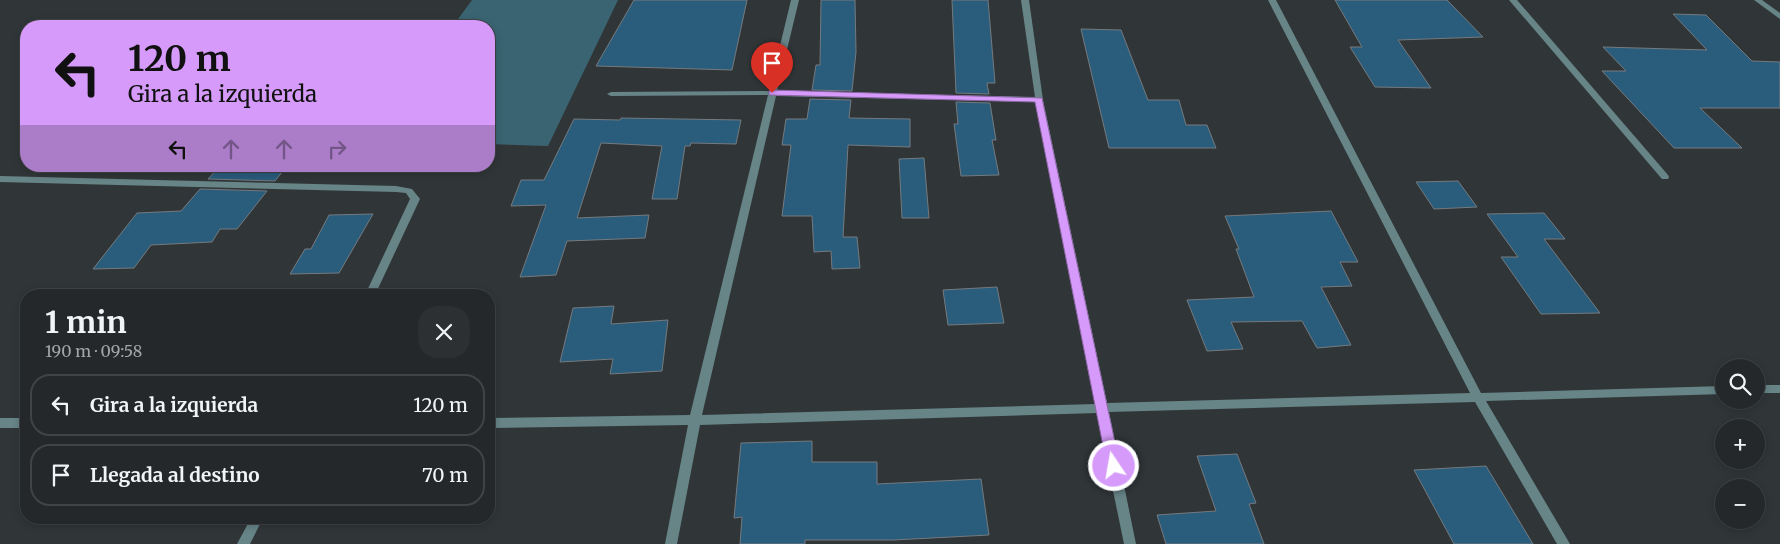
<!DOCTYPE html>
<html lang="es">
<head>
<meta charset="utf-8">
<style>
	body { margin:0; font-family:Merriweather,serif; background:#2c3032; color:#f1f3f6; height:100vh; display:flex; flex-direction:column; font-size:19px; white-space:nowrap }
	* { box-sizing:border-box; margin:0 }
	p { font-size:16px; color:#a3a6a8 }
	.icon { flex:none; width:28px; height:28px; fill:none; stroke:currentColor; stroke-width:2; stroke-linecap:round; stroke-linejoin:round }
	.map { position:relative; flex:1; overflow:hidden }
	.sheet { position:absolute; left:20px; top:289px; width:475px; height:235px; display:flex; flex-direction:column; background:#24282a; border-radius:20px; box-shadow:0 2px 8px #0003,0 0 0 1px #414447 }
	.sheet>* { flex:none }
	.guide { position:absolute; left:20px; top:20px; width:475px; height:152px; border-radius:20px; box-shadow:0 2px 8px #0003,0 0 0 1px #414447; background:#d69bfa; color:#111; overflow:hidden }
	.fabs { position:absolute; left:1715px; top:359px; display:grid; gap:10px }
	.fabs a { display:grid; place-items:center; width:50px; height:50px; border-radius:50%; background:#24282a; box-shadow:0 2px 8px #0003,0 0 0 1px #414447; font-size:25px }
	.pin { position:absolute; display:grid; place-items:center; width:42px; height:42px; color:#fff; margin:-51px -21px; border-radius:50% 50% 50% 0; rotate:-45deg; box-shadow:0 0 5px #0007 }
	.pin .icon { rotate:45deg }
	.me { position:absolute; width:55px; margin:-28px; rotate:348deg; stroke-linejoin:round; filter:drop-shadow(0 0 4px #0008) }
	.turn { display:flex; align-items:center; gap:18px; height:105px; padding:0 25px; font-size:22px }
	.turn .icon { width:65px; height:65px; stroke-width:2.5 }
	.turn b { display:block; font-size:35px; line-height:42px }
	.lanes { display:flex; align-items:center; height:48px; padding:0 25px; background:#0003; justify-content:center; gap:25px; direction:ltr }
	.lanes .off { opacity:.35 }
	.round { display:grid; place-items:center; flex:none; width:52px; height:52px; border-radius:20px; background:#2c3032 }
	.headline { display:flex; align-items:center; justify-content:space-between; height:85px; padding:0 25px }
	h1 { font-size:30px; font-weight:700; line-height:38px }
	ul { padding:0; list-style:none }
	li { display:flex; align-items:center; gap:15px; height:62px; margin:0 10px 8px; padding:0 15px; border:2px solid #414447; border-radius:20px }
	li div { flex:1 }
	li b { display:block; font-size:19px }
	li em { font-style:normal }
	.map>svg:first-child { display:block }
	.green { fill:#3a6472 }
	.building { fill:#2a5c7c; stroke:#757a7e }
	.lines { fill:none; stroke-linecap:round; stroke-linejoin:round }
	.street { fill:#678487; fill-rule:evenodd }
	.route { fill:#d69bfa; stroke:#8b65a2 }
</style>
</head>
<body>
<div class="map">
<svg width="1780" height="544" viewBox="0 0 1780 544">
	<rect width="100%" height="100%" fill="#303638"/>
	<polygon class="green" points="472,0 618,0 548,146 489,144 489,26 453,26"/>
	<g class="building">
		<polygon points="634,0 747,0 732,70 596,66"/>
		<polygon points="821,0 855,0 856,52 852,91 812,90 816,65 820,65"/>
		<polygon points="952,0 988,0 995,83 987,83 989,94 956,93"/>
		<polygon points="1335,0 1447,0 1483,37 1398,40 1431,88 1375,87 1350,47 1362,47"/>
		<polygon points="1673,14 1706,15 1752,61 1780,62 1780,108 1700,108 1742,148 1674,148 1602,71 1626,71 1603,47 1707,50"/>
		<polygon points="1081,29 1121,30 1148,100 1179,100 1186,125 1207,125 1216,148 1109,148"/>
		<polygon points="810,99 851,100 849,118 910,119 910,147 848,145 843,237 857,237 860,268 832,269 831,251 814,252 812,216 782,216 791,145 782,145 786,119 807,119"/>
		<polygon points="956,102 990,103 996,140 992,140 999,175 961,176 954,124 958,124"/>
		<polygon points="621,118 741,120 736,144 691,143 690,146 685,146 677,199 652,199 662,146 601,143 577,218 649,215 645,238 567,241 556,275 520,277 546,205 511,206 521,180 544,180 574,119 620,120"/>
		<polygon points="924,158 929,218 902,218 899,159"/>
		<polygon points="220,166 287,166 275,181 208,179"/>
		<polygon points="1458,181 1477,207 1434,209 1416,182"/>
		<polygon points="200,189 267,191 237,229 220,229 212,242 151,245 134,268 93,269 137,213 181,211"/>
		<polygon points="1331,211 1358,262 1340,262 1352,286 1321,287 1351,345 1317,348 1302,321 1231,322 1243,349 1207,351 1187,300 1254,297 1236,249 1239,249 1225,216"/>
		<polygon points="1544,213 1565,239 1544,239 1600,313 1541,314 1501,257 1518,257 1487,214"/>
		<polygon points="373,214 339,273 290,274 305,249 311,249 329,215"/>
		<polygon points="997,287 1004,323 948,325 943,290"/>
		<polygon points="614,306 611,324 668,320 662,371 610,374 613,359 560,362 573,308"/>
		<polygon points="812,441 812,462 877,462 877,484 981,479 989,535 894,540 805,540 805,544 740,544 742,517 734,518 741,443"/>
		<polygon points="1237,454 1256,503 1249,504 1264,544 1166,544 1157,515 1216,511 1197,456"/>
		<polygon points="1486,466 1533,544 1454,544 1414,470"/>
	</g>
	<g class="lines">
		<g class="street">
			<path d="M791,0H799L777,91L1035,97L1021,0H1029L1043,100L1107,403L1470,393L1268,0H1276L1481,393L1724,386V394L1486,401L1570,544H1557L1475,402L1109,412L1136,544H1124L1097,413L700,425L677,544H665L688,425L489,428V418L690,415L768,95L611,96L607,94L611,92L769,91ZM776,96L1035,102L1096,404L702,415Z"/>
			<polygon points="1509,0 1517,0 1668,175 1669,177 1668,179 1662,179"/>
			<polygon points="1754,0 1762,0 1780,13 1780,19"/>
			<polygon points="0,176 396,186 412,189 420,199 375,295 365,295 410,199 406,193 396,192 0,182"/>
			<rect x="1756" y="385" width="24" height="8"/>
			<rect x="0" y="418" width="26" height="10"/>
			<polygon points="251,518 263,518 250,544 237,544"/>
		</g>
	</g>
	<polygon class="route" points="772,90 1042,98 1120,466 1118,471 1109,471 1107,466 1035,102 769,95 769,91"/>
</svg>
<div class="fabs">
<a><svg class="icon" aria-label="search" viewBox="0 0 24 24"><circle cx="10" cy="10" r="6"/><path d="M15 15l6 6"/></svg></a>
<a>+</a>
<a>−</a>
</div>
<div class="pin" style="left:772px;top:93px;background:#d93025"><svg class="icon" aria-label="arrive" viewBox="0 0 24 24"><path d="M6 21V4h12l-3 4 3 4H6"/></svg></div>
<svg class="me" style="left:1114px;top:466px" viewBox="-20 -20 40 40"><circle r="17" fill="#d69bfa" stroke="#fff" stroke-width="3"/><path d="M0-11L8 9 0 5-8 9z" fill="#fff"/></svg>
<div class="guide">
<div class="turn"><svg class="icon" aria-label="left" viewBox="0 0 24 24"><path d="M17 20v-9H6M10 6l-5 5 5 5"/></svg><div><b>120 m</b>Gira a la izquierda</div></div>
<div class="lanes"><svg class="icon" aria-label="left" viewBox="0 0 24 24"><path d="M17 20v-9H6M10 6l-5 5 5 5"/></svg><svg class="icon off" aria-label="ahead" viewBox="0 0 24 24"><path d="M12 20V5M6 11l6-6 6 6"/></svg><svg class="icon off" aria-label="ahead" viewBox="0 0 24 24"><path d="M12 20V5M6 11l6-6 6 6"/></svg><svg class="icon off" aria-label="right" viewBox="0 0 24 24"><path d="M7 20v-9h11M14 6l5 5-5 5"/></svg></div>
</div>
<section class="sheet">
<div class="headline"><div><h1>1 min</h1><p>190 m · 09:58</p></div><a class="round"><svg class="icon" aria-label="close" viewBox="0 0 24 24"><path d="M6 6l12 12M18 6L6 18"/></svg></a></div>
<ul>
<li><svg class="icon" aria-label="left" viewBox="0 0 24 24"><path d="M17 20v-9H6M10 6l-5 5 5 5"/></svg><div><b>Gira a la izquierda</b></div><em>120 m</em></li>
<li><svg class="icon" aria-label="arrive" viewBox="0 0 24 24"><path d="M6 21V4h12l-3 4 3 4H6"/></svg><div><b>Llegada al destino</b></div><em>70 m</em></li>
</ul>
</section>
</div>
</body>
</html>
